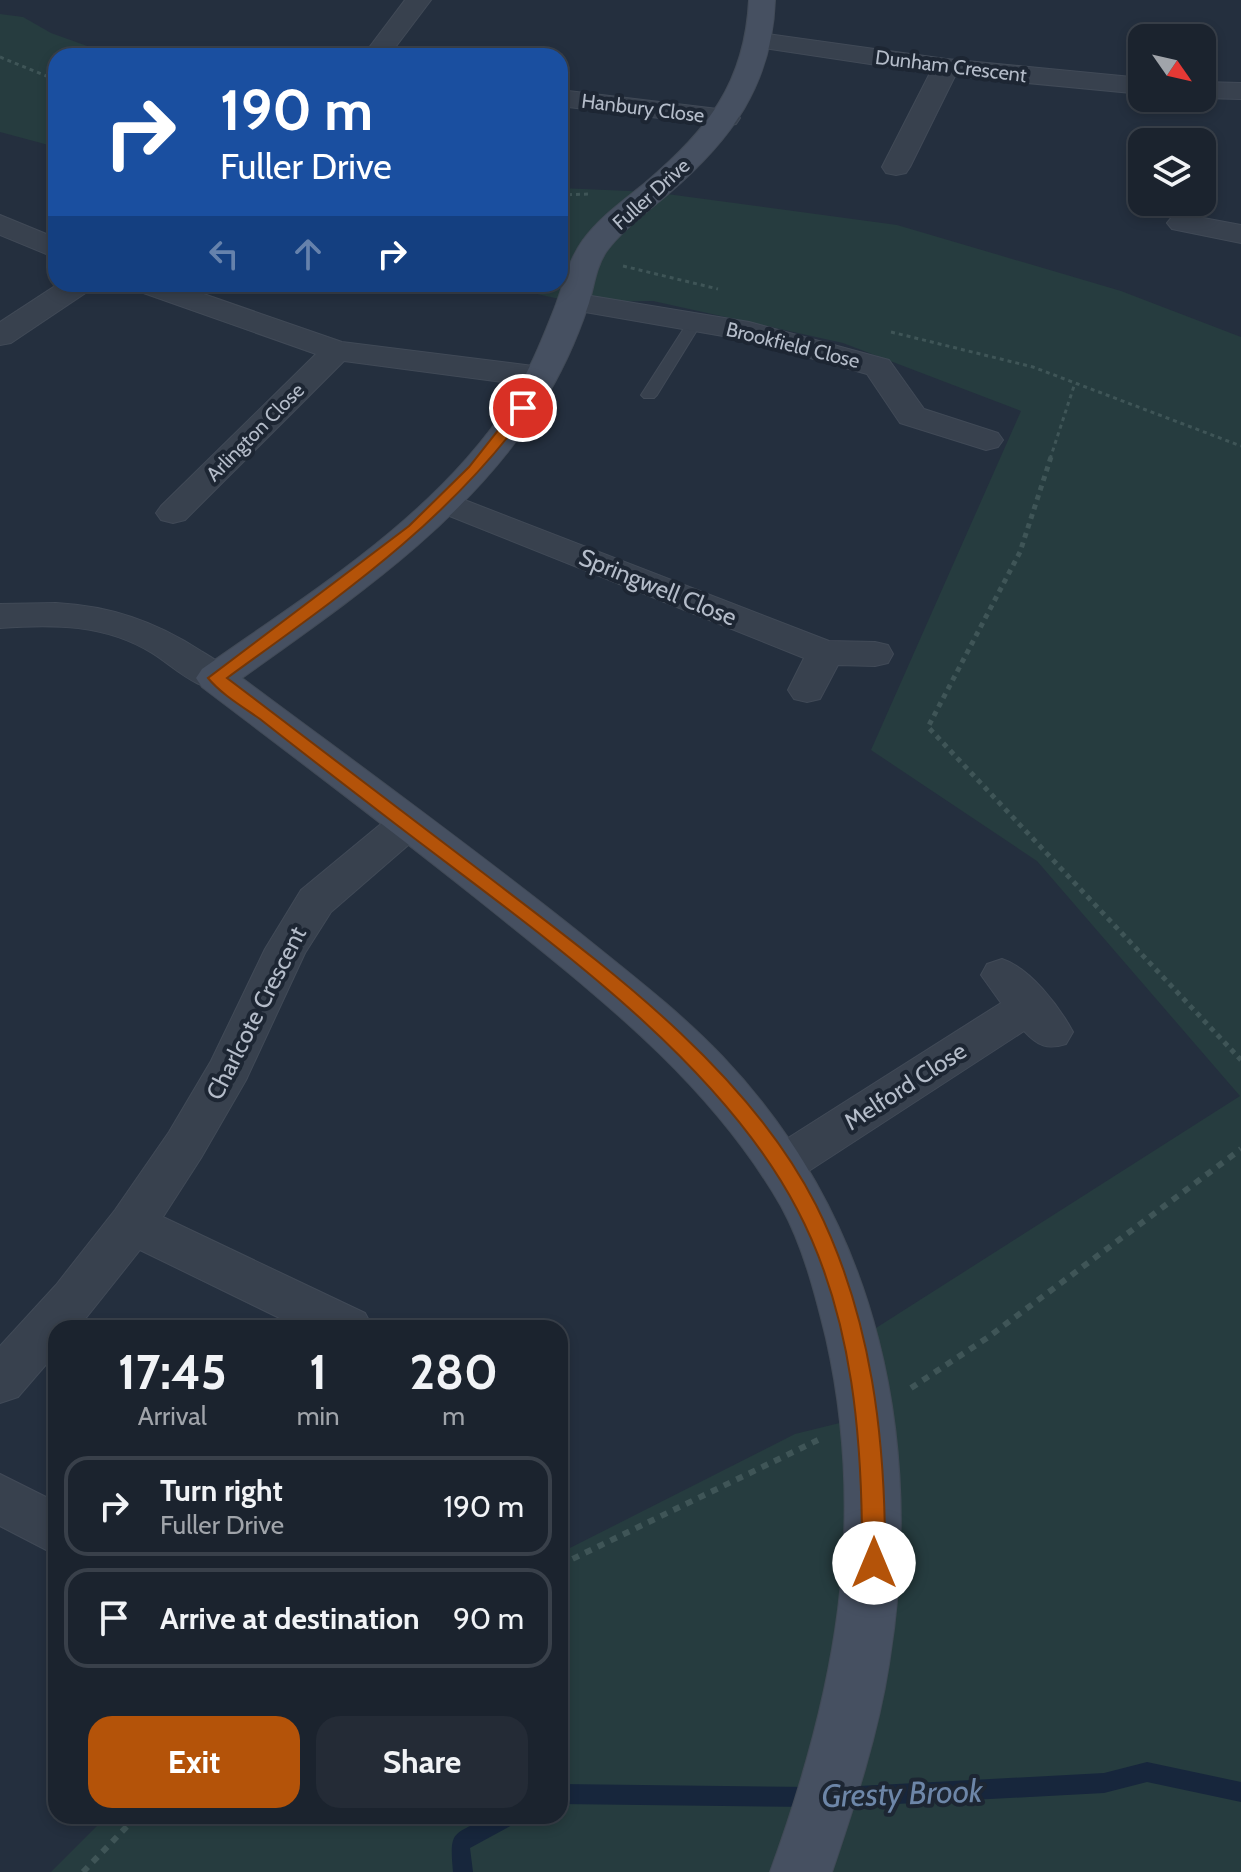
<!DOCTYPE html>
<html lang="en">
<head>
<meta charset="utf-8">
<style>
	body { margin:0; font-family:Cabin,sans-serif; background:#242b36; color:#f1f3f6; height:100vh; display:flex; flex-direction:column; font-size:30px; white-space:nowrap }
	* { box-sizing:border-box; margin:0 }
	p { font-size:26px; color:#a0a4aa }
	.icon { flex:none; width:44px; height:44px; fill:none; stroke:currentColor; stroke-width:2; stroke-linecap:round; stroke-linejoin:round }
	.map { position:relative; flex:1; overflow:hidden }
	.side { position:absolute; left:48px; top:1320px; width:520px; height:504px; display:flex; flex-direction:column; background:#1b232e; border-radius:24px; box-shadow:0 4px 12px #0003,0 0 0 2px #39404a }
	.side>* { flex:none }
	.hud { position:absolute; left:48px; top:48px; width:520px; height:244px; border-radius:24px; box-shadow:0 4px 12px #0003,0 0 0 2px #39404a; background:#1a4fa0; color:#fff; overflow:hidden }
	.needle { width:52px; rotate:124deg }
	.buttons { position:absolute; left:1128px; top:24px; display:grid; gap:16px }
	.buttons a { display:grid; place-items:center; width:88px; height:88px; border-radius:16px; background:#1b232e; box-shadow:0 4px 12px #0003,0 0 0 2px #39404a; font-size:40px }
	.pin { position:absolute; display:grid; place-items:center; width:68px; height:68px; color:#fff; margin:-34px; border:4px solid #fff; border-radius:50%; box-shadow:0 2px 8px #0007 }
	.me { position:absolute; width:88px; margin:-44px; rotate:0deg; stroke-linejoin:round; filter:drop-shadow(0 0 6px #0008) }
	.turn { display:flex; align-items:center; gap:28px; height:168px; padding:0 40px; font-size:36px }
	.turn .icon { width:104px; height:104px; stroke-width:2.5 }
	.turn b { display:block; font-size:56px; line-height:68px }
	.lanes { display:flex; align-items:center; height:76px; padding:0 40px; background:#0003; justify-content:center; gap:40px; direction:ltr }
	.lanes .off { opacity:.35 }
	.eta { display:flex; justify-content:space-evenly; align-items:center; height:136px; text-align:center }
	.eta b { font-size:48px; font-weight:800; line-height:56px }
	.primary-button { display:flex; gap:16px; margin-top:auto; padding:16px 40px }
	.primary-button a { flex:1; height:92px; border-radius:24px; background:#b45309; color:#fff; font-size:32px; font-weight:800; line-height:92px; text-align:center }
	.primary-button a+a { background:#242b36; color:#f1f3f6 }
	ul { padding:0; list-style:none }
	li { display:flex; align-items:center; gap:24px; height:100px; margin:0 16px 12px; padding:0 24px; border:4px solid #39404a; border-radius:24px }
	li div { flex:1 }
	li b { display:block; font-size:30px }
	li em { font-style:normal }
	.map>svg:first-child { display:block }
	.green { fill:#263c3f }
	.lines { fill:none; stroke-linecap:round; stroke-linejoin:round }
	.stream { fill:#17263c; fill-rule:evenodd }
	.lane-casing { stroke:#414a57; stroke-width:2 }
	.street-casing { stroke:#414a57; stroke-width:2 }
	.secondary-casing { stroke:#414a57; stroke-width:2 }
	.path-far2 { stroke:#3f5557; stroke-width:3; stroke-dasharray:4 4; stroke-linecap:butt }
	.path-far1 { stroke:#3f5557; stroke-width:5; stroke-dasharray:5 5; stroke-linecap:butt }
	.path { stroke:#3f5557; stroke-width:6; stroke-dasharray:7 7; stroke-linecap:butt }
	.lane { fill:#38414e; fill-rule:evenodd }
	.street { fill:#38414e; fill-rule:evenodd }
	.secondary { fill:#465061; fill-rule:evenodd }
	.route { fill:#b45309; stroke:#753606; stroke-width:2 }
	.labels { text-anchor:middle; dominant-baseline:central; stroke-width:8; stroke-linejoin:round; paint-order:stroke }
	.far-street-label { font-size:20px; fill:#b4bcc9; stroke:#1d2633 }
	.street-label { font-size:24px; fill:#b4bcc9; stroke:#1d2633 }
	.near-water-label { font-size:32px; font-style:italic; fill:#6d86a8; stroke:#1d2633 }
</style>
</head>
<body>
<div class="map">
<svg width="1241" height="1872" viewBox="0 0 1241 1872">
	<rect width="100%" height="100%" fill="#242f3e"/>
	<g class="green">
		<polygon points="0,14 23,17 51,33 115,56 56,56 56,147 0,132"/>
		<polygon points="560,188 652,192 897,225 1121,291 1241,337 1241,1872 51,1872 107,1816 560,1816 560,1553 795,1434 868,1416 854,1342 1240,1096 1037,861 871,750 1021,411 843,343 653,301 573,302 492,284 560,284"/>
	</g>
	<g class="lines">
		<g class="stream">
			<polygon points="1147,1762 1241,1782 1241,1802 1147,1782 1104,1793 840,1807 833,1804 830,1797 833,1790 840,1787 1104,1773"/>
			<polygon points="560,1784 812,1787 819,1790 822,1797 819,1804 812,1807 560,1804"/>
			<path d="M490,1816H519L516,1823L470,1848L473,1872H453C449,1828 453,1836 490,1816Z"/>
		</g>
		<defs>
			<polygon id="lane" points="695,318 702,322 657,395 654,398 644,398 641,395 688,322"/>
			<g id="street">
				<polygon points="405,0 431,0 394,49 396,56 370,56 368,49"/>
				<polygon points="760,33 946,59 1142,78 1142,94 955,76 910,167 906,173 896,175 886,173 882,167 930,73 751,46 747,41 751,36"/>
				<polygon points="1202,82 1241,83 1241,99 1202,98"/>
				<polygon points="560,90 726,110 736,112 740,118 736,124 726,126 560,106"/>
				<polygon points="1182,214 1241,225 1241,243 1172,229 1167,223 1172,217"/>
				<polygon points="0,215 56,238 56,258 0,235"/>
				<polygon points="58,284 94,284 90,290 11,343 0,345 0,322"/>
				<polygon points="131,284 175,284 342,342 541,367 552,370 557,377 552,384 541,387 344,361 185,520 173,523 161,520 156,513 161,506 316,354 135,290"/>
				<polygon points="573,293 749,322 889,360 924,409 998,433 1003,440 998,447 986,450 900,423 867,374 746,340 562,308 558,302 562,296"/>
				<polygon points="444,492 829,641 875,642 888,645 893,654 888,663 875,666 838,665 820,699 807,702 794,699 788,690 804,658 432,509 427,502 432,495"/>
				<path d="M56,603C110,606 155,621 201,651C214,659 227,666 235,678L229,687C200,695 176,668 152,653C105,624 53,624 0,628V604Z"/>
				<polygon points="407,810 421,814 427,824 421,834 331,912 305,953 246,1080 201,1158 163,1217 365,1313 373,1328 300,1328 140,1250 78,1328 56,1328 56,1353 18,1397 0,1403 0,1346 56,1285 115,1210 169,1132 211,1061 265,949 301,890 393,814"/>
				<path d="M1002,959C1030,968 1059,1006 1073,1032L1066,1044C1047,1050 1038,1046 1024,1031L798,1178L782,1184L766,1178L759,1165L766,1152L1001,1003L981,975L987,964Z"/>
				<polygon points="0,1474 56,1502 56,1555 0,1526"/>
			</g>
			<path id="secondary" d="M749,0H775C772,85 731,140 668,194C647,212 623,229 606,252C596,267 594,286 589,303C577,339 561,375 540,407C466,523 352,599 242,678C356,763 471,846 581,934C629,973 679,1011 722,1056C880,1222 925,1442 889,1664C878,1735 855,1804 832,1872H770C835,1695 868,1525 826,1338C815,1293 803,1246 781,1206C715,1091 613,1008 511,926C410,844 306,766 202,687L196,678L202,669C311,592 433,518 508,405C528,375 542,340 555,307C564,283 568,261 583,240C600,217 623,201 645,183C707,131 745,83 749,0Z"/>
		</defs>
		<use href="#lane" class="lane-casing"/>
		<use href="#street" class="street-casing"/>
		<use href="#secondary" class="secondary-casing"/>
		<g class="path-far2">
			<polyline points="0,57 56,80"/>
			<polyline points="560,195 591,194"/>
			<polyline points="623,266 718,289"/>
			<polyline points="891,332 1033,367 1241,446"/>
			<polyline points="1050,459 1075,383"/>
		</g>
		<polyline class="path-far1" points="1051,457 1020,552 928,727 1241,1060"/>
		<g class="path">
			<polyline points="911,1388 987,1338 1241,1149"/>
			<polyline points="560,1565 818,1440"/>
			<polyline points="83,1872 137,1816"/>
		</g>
		<use href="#lane" class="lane"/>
		<use href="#street" class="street"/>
		<use href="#secondary" class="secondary"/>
	</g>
	<path class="route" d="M523,404L530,408C446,524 341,595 227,678C312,742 397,807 482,872C602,964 746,1067 816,1205C872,1317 886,1440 885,1563L882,1571L874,1574L866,1571L862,1563C863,1444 854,1317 797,1209C715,1052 528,926 389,819C346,786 303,753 260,719C243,707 221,694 208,678L409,526L469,467L518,405Z"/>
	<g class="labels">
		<g class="far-street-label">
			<text transform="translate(951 66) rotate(7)">Dunham Crescent</text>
			<text transform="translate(643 108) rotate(7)">Hanbury Close</text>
			<text transform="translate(651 194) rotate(-42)">Fuller Drive</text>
			<text transform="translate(793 345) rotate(14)">Brookfield Close</text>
			<text transform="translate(255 432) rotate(-45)">Arlington Close</text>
		</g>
		<g class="street-label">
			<text transform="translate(658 587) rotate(22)">Springwell Close</text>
			<text transform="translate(256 1013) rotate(-63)">Charlcote Crescent</text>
			<text transform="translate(905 1086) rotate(-33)">Melford Close</text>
		</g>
		<g class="near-water-label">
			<text transform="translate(902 1793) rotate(-2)">Gresty Brook</text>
		</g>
	</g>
</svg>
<div class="buttons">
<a><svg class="needle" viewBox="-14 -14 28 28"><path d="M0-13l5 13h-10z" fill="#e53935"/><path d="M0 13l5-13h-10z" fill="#a0a4aa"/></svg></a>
<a><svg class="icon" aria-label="layers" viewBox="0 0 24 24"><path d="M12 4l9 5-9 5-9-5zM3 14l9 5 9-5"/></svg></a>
</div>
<div class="pin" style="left:523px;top:408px;background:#d93025"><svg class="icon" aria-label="arrive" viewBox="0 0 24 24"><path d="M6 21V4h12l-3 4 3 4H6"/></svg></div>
<svg class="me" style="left:874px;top:1563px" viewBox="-20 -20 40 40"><circle r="19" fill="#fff"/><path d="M0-13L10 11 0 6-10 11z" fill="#b45309"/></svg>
<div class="hud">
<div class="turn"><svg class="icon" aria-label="right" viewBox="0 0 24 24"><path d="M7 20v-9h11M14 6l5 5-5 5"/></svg><div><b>190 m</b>Fuller Drive</div></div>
<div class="lanes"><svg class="icon off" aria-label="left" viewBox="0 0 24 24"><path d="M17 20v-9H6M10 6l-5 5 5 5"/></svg><svg class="icon off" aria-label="ahead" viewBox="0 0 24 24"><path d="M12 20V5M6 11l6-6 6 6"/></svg><svg class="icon" aria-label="right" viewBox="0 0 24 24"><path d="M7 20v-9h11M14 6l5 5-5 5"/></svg></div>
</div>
<section class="side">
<div class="eta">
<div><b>17:45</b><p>Arrival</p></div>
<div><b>1</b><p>min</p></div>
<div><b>280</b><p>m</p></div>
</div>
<ul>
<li><svg class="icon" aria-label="right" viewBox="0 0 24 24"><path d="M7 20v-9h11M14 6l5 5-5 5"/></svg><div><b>Turn right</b><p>Fuller Drive</p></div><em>190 m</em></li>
<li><svg class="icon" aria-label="arrive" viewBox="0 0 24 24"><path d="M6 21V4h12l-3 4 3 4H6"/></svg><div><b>Arrive at destination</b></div><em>90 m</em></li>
</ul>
<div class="primary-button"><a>Exit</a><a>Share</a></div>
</section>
</div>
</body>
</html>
